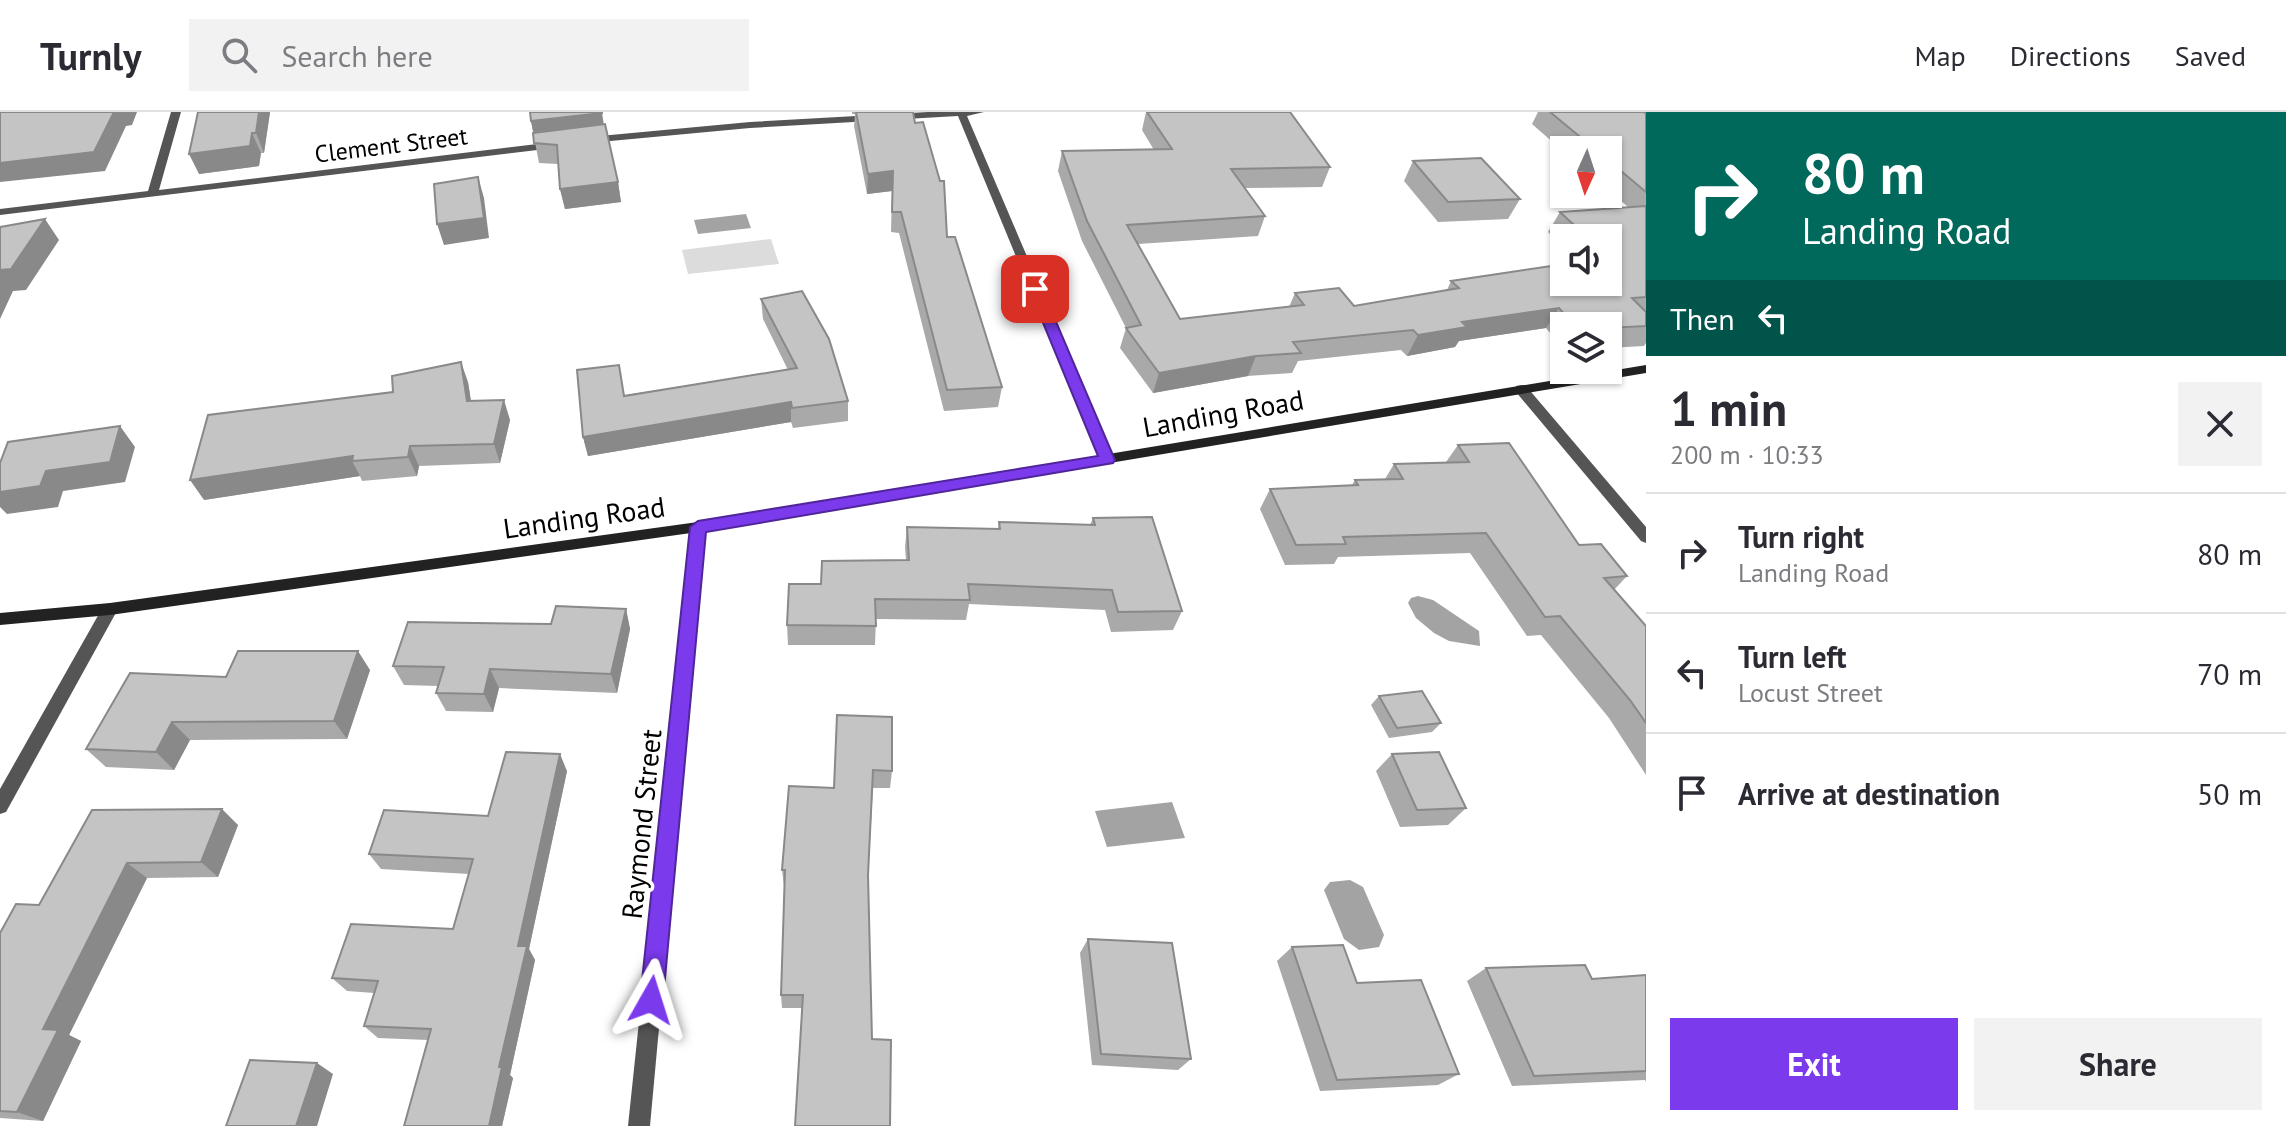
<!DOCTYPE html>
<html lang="en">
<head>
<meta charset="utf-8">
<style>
	body { margin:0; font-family:"PT Sans",sans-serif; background:#f2f2f3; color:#2b2b33; height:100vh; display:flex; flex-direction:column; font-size:30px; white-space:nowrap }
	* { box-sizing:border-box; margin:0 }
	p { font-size:26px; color:#7c7c81 }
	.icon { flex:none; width:44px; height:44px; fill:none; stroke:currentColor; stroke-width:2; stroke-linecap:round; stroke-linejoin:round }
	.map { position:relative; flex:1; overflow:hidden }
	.sheet { display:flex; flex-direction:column; background:#fff; width:640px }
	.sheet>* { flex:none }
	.banner { background:#00695c; color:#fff; overflow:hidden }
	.needle { width:52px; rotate:183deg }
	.controls { position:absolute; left:1550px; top:24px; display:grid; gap:16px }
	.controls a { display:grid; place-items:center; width:72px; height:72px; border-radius:0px; background:#fff; box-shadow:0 2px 6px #0004; font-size:40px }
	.pin { position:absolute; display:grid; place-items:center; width:68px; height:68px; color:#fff; margin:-34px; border-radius:16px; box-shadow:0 4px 12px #0006 }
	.me { position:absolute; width:88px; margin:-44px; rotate:6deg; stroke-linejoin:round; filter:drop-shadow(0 0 6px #0008) }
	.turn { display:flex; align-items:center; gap:28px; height:168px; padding:0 24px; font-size:36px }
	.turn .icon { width:104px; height:104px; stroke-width:2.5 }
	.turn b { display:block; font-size:56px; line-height:68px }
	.then { display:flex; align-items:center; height:76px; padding:0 24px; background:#0003; gap:16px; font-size:30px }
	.round { display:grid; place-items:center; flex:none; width:84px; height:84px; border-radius:0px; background:#f2f2f3 }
	.summary { display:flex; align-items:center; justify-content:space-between; height:136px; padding:0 24px }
	h1 { font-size:48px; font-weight:600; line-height:60px }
	.primary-button { display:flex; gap:16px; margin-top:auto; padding:16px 24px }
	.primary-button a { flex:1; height:92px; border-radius:0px; background:#7c3aed; color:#fff; font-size:32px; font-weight:600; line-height:92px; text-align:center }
	.primary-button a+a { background:#f2f2f3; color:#2b2b33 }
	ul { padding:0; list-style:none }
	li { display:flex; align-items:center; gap:24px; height:120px; padding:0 24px; border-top:2px solid #e1e1e2 }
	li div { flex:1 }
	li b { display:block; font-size:30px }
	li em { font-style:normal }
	header { display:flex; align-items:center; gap:48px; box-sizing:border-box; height:112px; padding:0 40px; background:#fff; border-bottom:2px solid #e1e1e2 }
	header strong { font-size:38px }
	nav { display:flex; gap:44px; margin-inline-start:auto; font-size:28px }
	.search { width:560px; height:72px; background:#f2f2f3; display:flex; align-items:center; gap:20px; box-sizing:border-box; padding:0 28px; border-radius:0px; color:#7c7c81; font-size:30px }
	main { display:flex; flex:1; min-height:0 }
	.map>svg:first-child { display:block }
	.green { fill:#dcdcdc }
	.water { fill:#a3a3a3 }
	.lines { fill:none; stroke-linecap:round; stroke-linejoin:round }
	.street { fill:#555; fill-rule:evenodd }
	.secondary { fill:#222; fill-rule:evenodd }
	.wall { fill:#a9a9a9 }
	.shaded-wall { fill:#898989 }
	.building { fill:#c4c4c4; stroke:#898989; stroke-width:2 }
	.route { fill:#7c3aed; stroke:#51269a; stroke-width:2 }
	.labels { text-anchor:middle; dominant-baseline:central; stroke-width:7; stroke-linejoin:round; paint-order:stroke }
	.far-street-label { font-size:24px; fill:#000; stroke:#fff }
	.street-label { font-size:28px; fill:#000; stroke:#fff }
</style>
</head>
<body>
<header>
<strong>Turnly</strong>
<div class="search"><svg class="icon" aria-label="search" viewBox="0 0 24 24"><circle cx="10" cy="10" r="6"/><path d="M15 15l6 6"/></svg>Search here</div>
<nav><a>Map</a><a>Directions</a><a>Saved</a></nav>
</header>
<main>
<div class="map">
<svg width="1646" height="1014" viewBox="0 0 1646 1014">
	<rect width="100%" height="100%" fill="#fff"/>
	<polygon class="green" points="771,127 779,152 688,162 682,138"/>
	<g class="water">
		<polygon points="746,102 751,116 698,122 694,108"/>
		<polygon points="1418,484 1433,488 1479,519 1480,534 1449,529 1434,521 1416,506 1408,491 1411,486"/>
		<polygon points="1172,690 1185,726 1107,735 1095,699"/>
		<polygon points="1350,768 1363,775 1384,823 1379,835 1359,838 1344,827 1324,778 1330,770"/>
	</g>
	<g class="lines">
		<g class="street">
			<polygon points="171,0 181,0 159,78 554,30 559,33 554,36 0,103 0,97 148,79"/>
			<polygon points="928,0 984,0 967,4 1114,348 1112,351 1102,351 1100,348 958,4 750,16 589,31 584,28 589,25 750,10"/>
			<polygon points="1521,273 1526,274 1646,415 1646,431 1641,429 1516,280 1516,274"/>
			<polygon points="698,410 705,415 650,1014 628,1014 691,415"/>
			<polygon points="110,491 116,493 118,497 6,700 0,702 0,677 104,493"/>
		</g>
		<polygon class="secondary" points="1646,253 1646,261 698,420 110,503 0,513 0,501 110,491 698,410"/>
	</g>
	<g class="wall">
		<polygon points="198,0 270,0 264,41 261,41 259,54 199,62"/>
		<polygon points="852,0 913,0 915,11 947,125 1002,275 998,295 944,299 899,121 891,120 892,79 867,82 854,14 855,2 852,2"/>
		<polygon points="1146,0 1290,0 1330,55 1322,75 1245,76 1265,104 1258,124 1138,132 1180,207 1289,195 1295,181 1354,194 1447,178 1451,169 1608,170 1608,126 1564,126 1564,135 1548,120 1560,100 1628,95 1608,77 1608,38 1564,38 1564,40 1532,12 1538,0 1646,0 1646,231 1644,234 1608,236 1608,214 1564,214 1564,238 1546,216 1459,229 1455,235 1407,244 1401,238 1298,249 1292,261 1248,264 1153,281 1120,236 1126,216 1082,129 1058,59 1062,39 1154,38 1142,18"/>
		<polygon points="531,9 604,12 618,70 621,90 565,97 560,77 558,52 539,51"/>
		<polygon points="1413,49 1520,87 1508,107 1438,110 1404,69"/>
		<polygon points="761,187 848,289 848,309 793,316 791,310 588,344 583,325 625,283 788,258 763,207"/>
		<polygon points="468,270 471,289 510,308 500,351 419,354 417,364 362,369 360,364 204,388 393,280"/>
		<polygon points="1458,333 1579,433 1627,464 1614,478 1646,514 1646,663 1609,606 1541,523 1527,524 1470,441 1338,445 1334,452 1285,453 1260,397 1270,377 1352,373 1355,368 1385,367 1394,352 1446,350"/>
		<polygon points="1093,406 1182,499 1173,518 1111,520 1105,498 969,492 966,508 876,507 875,533 788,533 787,513 906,448 905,435 907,415 998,417 999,410 1090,413"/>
		<polygon points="626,497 630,517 617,581 499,576 493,600 446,599 436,581 438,574 404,573 393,554 551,512"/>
		<polygon points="370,558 347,627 190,628 174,658 106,655 86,637 226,565"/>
		<polygon points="1379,584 1441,611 1432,620 1389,626 1371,593"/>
		<polygon points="837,603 892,659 890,676 873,676 868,763 872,927 890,1014 802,896 782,896 781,883 784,774 782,758 834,676"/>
		<polygon points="1392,642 1466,696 1448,713 1400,715 1376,659"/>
		<polygon points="567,659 529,837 535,848 510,963 513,966 502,1014 404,1014 428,928 378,926 364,914 374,881 347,879 332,866 453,817 469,762 381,757 369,742 488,704"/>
		<polygon points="92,698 238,713 218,765 147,766 69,923 81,929 43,1009 0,1006 0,821 39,793"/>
		<polygon points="1088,827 1191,947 1178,958 1092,953 1080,841"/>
		<polygon points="1292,835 1357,871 1459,962 1438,973 1320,979 1277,849"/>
		<polygon points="1486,856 1592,867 1646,863 1646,970 1645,968 1512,974 1467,869"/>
	</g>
	<g class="shaded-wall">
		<polygon points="114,0 137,0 132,13 126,14 105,59 0,70 0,51"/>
		<polygon points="259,0 270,0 264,41 256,21"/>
		<polygon points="602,1 605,20 535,29 531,9"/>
		<polygon points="252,21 261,41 259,54 199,62 189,42"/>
		<polygon points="893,59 892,79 867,82 868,62"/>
		<polygon points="478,65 484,86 489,126 444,133 437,112"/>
		<polygon points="618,70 621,90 565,97 560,77"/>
		<polygon points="45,107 59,128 26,178 13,179 0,207 0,158"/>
		<polygon points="1559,196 1546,216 1459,229 1455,235 1407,244 1418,223 1462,210"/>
		<polygon points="1256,244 1248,264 1153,281 1159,261"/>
		<polygon points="461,250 468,270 474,309 467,289"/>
		<polygon points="504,288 510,308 500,351 494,332"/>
		<polygon points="791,290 791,310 588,344 583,325"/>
		<polygon points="120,314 135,335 125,370 63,379 58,395 7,402 0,395 0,380 46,359"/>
		<polygon points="410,334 419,354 417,364 408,345"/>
		<polygon points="353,344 352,349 360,364 204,388 190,368"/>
		<polygon points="626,497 630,517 617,581 611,562"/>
		<polygon points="358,539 370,558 347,627 334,609"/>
		<polygon points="490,557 499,576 493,600 484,582"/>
		<polygon points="172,610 190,628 174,658 156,640"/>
		<polygon points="560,642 567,659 529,837 535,848 510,963 513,966 502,1014 489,1014 518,834"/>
		<polygon points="222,697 238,713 218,765 201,750"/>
		<polygon points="127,751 147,766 69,923 81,929 43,1009 17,1000 43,917"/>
		<polygon points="317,951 333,962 317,1014 296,1014"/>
	</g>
	<g class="building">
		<polygon points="0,0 114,0 94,40 0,51"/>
		<polygon points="198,0 259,0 256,21 252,21 250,34 189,42"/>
		<polygon points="530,0 602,0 602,1 531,9"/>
		<polygon points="856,0 913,0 915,11 923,10 940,69 944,69 947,125 955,125 1002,275 947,278 901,100 892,100 893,59 868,62"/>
		<polygon points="1147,0 1290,0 1330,55 1231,57 1265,104 1127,113 1180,207 1304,193 1295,181 1339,176 1354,194 1459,176 1451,169 1558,153 1564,153 1564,170 1608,170 1608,151 1615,151 1608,144 1608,126 1588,126 1560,100 1646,94 1646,185 1632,186 1646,200 1646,214 1608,216 1608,214 1575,214 1559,196 1462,210 1467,215 1418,223 1413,218 1293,230 1301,241 1256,244 1159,261 1126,216 1141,213 1087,109 1062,39 1172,37"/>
		<polygon points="1550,0 1644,0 1646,2 1646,80 1608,48 1608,38 1596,38"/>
		<polygon points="605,12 618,70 560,77 557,33 534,31 533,21"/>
		<polygon points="1481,46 1520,87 1448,90 1413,49"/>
		<polygon points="478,65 484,106 437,112 434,72"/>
		<polygon points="45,107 11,157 0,158 0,115"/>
		<polygon points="802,179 829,227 848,289 792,296 791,290 583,325 577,258 619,253 624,284 797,256 761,187"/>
		<polygon points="461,250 467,289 504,288 494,332 410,334 408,345 352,349 353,344 190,368 208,303 393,280 392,264"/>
		<polygon points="120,314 110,350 46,359 40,374 0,380 0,351 8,330"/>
		<polygon points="1509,331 1579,433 1601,432 1627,464 1604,466 1646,514 1646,611 1630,588 1560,504 1545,505 1486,421 1343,425 1346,432 1296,433 1270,377 1358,373 1355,368 1403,367 1394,352 1469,350 1458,333"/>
		<polygon points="1152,405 1182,499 1118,500 1112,478 968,472 970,488 875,487 876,514 787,513 789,472 821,472 822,449 909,448 907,415 1000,417 999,410 1095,413 1093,406"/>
		<polygon points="556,494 626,497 611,562 490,557 484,582 436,581 444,555 393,554 408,510 551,512"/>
		<polygon points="238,539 358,539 334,609 172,610 156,640 86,637 130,561 226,565"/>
		<polygon points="1422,579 1441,611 1397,616 1379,584"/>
		<polygon points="837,603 892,605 892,659 873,658 868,763 872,927 891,928 890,1014 795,1014 803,883 781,883 785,758 782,758 789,674 834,676"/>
		<polygon points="506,640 560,642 518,834 527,834 499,955 502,955 489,1014 404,1014 431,917 364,914 378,869 332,866 351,812 453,817 473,747 369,742 384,698 488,704"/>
		<polygon points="1439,640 1466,696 1417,698 1392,642"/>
		<polygon points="222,697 201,750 127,751 43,917 58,918 17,1000 0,999 0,821 16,792 39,793 92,698"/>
		<polygon points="1088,827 1172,831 1191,947 1101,942"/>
		<polygon points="1343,833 1357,871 1421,868 1459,962 1337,968 1292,835"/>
		<polygon points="1585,853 1592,867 1646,863 1646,959 1534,964 1486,856"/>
		<polygon points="250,948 317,951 296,1014 226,1014"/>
	</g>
	<polygon class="route" points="1035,173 1042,177 1115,348 1113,351 706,420 663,888 660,897 651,900 643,897 640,888 690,415 698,409 1098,344 1029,177"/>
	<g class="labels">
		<g class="far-street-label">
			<text transform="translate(391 33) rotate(-7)">Clement Street</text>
		</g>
		<g class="street-label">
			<text transform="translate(1223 301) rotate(-10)">Landing Road</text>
			<text transform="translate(584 405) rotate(-8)">Landing Road</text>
			<text transform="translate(641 712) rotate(-84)">Raymond Street</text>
		</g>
	</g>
</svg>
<div class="controls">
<a><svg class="needle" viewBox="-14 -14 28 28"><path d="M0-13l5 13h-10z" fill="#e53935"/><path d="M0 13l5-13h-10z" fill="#7c7c81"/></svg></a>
<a><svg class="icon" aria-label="sound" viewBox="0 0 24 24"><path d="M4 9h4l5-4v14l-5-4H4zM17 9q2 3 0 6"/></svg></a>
<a><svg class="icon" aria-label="layers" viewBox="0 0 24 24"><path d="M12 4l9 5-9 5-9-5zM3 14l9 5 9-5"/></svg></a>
</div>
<div class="pin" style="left:1035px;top:177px;background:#d93025"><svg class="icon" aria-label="arrive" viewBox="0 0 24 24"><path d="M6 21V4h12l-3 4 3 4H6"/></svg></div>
<svg class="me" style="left:651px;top:888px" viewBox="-20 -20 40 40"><path d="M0-17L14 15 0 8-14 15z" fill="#7c3aed" stroke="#fff" stroke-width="4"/></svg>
</div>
<section class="sheet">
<div class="banner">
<div class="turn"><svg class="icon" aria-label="right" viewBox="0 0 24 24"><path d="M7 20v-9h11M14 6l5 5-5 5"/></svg><div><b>80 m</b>Landing Road</div></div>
<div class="then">Then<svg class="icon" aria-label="left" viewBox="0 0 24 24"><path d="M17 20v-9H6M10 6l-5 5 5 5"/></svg></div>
</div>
<div class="summary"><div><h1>1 min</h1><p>200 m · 10:33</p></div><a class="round"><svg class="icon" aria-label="close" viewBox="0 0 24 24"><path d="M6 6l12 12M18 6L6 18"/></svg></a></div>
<ul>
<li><svg class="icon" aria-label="right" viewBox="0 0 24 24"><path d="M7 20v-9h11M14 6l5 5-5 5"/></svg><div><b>Turn right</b><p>Landing Road</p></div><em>80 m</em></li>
<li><svg class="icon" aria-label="left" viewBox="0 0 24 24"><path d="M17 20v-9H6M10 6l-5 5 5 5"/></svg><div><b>Turn left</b><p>Locust Street</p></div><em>70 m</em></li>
<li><svg class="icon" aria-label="arrive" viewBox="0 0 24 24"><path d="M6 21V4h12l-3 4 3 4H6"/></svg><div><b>Arrive at destination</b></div><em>50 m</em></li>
</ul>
<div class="primary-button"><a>Exit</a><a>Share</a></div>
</section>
</main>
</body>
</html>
